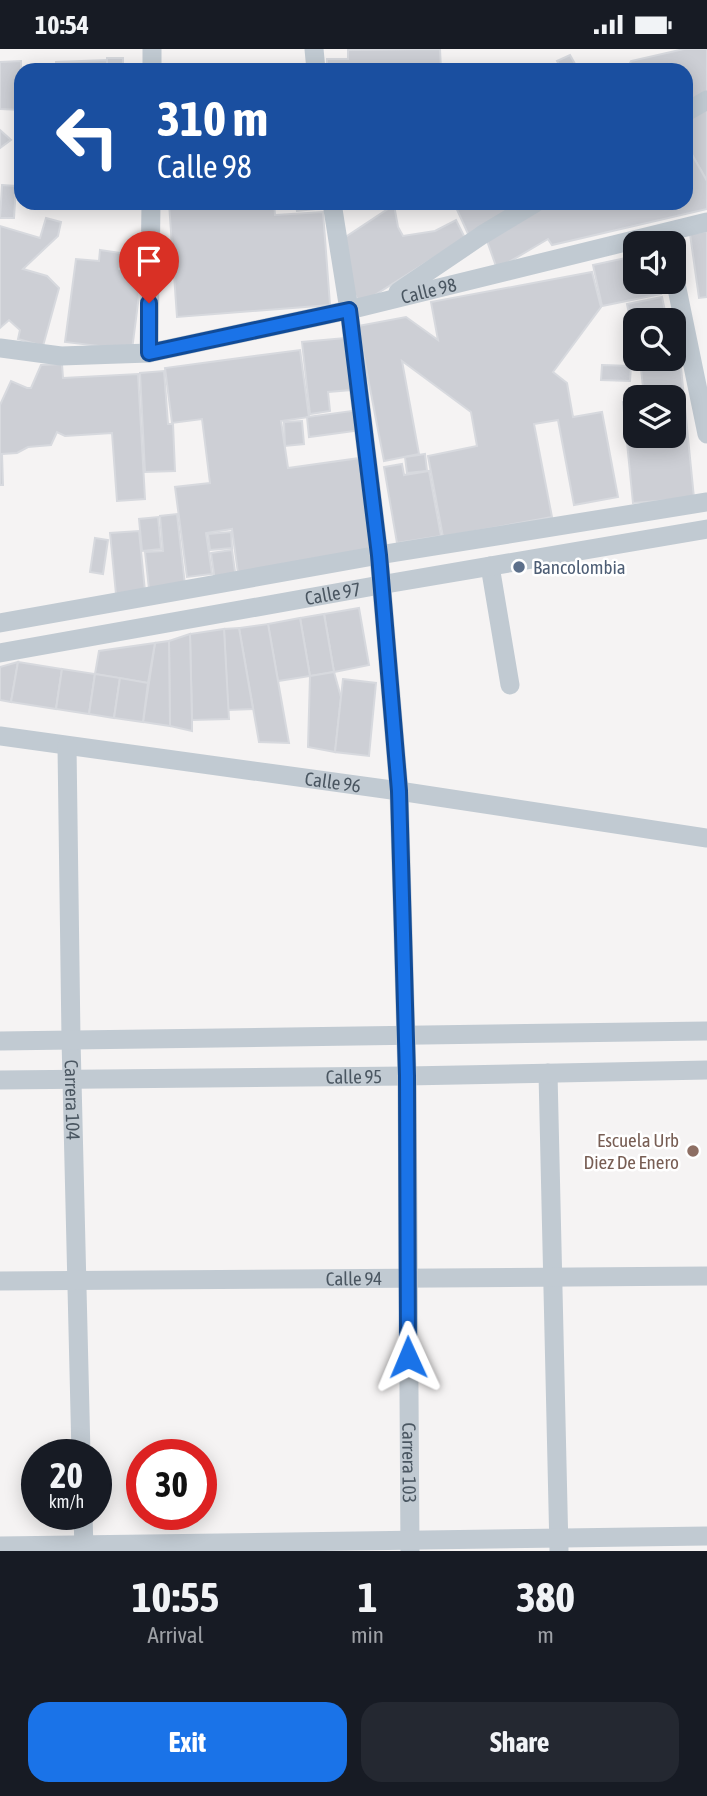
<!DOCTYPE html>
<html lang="en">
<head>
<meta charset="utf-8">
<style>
	body { margin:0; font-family:"Asap Condensed",sans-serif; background:#242831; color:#f1f3f6; height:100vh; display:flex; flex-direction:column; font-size:26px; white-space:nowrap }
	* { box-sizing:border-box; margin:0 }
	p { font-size:23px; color:#9ea1a6 }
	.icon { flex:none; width:38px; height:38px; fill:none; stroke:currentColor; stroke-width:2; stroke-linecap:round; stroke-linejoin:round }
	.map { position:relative; height:1502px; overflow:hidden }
	.side { display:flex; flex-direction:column; background:#171b24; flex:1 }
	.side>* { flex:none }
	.hud { position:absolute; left:14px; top:14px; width:679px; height:147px; border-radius:21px; box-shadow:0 4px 18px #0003; background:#1a4fa0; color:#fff; overflow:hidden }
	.fabs { position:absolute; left:623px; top:182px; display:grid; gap:14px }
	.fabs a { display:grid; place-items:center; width:63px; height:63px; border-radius:14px; background:#171b24; box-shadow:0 4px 18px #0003; font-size:35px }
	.speed { position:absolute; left:21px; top:1390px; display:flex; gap:14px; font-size:35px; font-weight:700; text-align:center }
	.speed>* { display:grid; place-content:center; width:91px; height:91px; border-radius:50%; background:#171b24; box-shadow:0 4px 18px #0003; line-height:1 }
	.speed small { font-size:18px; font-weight:400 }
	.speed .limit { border:10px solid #d22; background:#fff; color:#111 }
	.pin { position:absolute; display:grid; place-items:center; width:60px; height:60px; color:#fff; margin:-72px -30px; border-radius:50% 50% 50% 0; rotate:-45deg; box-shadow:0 0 7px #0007 }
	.pin .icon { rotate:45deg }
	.me { position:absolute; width:77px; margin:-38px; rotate:359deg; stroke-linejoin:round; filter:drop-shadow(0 0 5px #0008) }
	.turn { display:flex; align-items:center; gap:24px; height:147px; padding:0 28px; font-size:32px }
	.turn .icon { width:91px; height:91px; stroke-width:2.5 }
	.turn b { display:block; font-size:49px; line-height:60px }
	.eta { display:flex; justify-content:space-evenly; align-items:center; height:119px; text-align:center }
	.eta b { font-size:42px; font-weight:700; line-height:49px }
	.button { display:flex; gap:14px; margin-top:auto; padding:14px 28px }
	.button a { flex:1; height:80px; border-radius:21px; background:#1a73e8; color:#fff; font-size:28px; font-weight:700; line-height:80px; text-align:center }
	.button a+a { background:#242831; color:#f1f3f6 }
	.status { display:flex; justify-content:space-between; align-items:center; height:49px; padding:0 35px; background:#171b24; direction:ltr }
	.status svg { height:19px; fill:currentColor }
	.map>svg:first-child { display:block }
	.building { fill:#cdcfd5; stroke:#d7d9de; stroke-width:2 }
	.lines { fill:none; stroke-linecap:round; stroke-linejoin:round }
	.minor { stroke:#c1cad2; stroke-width:19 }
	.route-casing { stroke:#114b97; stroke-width:18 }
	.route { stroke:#1a73e8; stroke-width:12 }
	.service-dot { fill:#5c6f8a; stroke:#fff; stroke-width:2.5 }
	.education-dot { fill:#8d6e63; stroke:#fff; stroke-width:2.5 }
	.labels { text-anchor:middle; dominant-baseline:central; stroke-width:5; stroke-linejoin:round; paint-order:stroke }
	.street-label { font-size:19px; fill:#4a5661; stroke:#fff }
	.service-label { font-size:19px; fill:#4e5e75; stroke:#fff; text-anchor:start }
	.education-label { font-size:19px; fill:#785e54; stroke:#fff; text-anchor:end }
</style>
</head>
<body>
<div class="status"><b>10:54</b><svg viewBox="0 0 49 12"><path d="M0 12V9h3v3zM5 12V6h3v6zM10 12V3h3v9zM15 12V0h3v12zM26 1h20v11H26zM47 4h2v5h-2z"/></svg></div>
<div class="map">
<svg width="707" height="1502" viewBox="0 0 707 1502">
	<rect width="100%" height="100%" fill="#f5f3f3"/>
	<g class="building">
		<polygon points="440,0 441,21 327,21 327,10 348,10 348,1"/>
		<polygon points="684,0 707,0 707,46 686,59 686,21 627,21 631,12"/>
		<polygon points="570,6 578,20 562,21 557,12"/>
		<rect x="107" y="9" width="16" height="12"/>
		<polygon points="107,11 107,21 56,21 56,13"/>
		<polygon points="21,12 21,61 0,60 0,13"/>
		<polygon points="707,56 707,132 686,95 686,68"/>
		<polygon points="707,56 707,132 686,95 686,68"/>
		<polygon points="0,81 11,91 0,99"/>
		<polygon points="686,95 707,132 707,160 552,196 548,190 497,220 486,189 544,154 686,154"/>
		<polygon points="2,136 16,137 14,169 0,169"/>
		<polygon points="169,154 214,154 215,160 253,157 253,154 274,154 275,166 323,163 330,256 177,268"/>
		<polygon points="224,154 245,154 245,155 225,158"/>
		<polygon points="296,154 324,154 324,159 297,162"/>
		<polygon points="454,154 524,154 469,187"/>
		<polygon points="394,156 398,178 403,187 435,182 456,171 465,189 370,249 358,251 352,241 344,189"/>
		<polygon points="46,169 61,173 58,187 23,220 47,227 59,239 43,297 18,290 20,281 9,271 0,279 0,177 40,189"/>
		<polygon points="707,182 707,248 699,249 690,185"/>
		<polygon points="100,201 121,204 119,220 142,223 132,301 65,293 76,210 99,212"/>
		<polygon points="635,207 635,233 659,233 661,245 602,257 593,216"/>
		<polygon points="592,223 601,258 553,323 567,334 573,368 602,363 618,448 574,456 558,371 534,375 552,468 443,488 428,407 477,397 471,363 402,312 419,405 384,412 358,277 406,268 438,291 431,253"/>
		<polygon points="662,248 667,271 635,271 635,294 627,255"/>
		<polygon points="345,289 351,341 328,343 330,362 310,365 302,293"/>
		<polygon points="679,298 694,449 633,454 623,353 635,351 635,387 674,387 674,348 644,348 640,310 674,310 674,299"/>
		<polygon points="300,301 309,368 281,372 288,419 360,409 372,506 238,524 232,480 206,484 212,525 187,528 175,438 210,434 202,370 172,374 165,319"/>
		<polygon points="62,315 63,329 138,325 145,450 117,452 112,384 65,387 57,383 51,396 28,398 17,404 2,405 3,436 0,436 0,356 11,332 27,339 31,339 41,316"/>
		<polygon points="602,316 631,317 630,332 601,331"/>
		<polygon points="164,322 168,375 173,375 175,422 145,423 140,324"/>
		<polygon points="359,361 362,381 309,388 307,368"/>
		<polygon points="302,372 304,395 285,397 284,373"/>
		<polygon points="425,405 427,422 407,424 405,408"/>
		<polygon points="402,415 404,426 429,422 441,487 397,494 384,418"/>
		<polygon points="177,465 185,536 149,540 145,503 163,502 160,467"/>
		<polygon points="158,468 161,500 142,502 139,470"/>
		<polygon points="139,482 145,542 116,545 110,484"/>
		<polygon points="231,483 232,499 210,501 208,485"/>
		<polygon points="95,489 108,491 103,525 90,523"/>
		<polygon points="232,501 236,530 215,532 211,504"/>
		<polygon points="359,559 369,616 334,623 324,565"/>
		<polygon points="324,565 334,623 310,627 300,569"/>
		<polygon points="300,569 310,627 278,632 268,575"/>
		<polygon points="268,575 278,632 289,694 259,693 239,579"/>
		<polygon points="239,579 253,660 228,661 224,580"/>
		<polygon points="224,580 229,670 192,671 190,585"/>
		<polygon points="190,585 192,671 192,682 170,677 169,592"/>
		<polygon points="169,592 170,677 143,673 155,594"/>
		<polygon points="155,594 148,634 95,625 99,602"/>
		<polygon points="18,613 11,653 0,651 0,618"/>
		<polygon points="18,613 62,620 56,660 11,653"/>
		<polygon points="62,620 95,625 89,665 56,660"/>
		<polygon points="334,623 341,648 335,703 308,698 310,627"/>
		<polygon points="95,625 120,629 114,669 89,665"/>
		<polygon points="120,629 148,634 143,673 114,669"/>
		<polygon points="343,630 376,634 369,707 335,703"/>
	</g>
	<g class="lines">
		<g class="minor">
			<polyline points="314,0 316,21"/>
			<polyline points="152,21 152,0"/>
			<polyline points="686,63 707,51"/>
			<path id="s1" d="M332,154L349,261L379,506L399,742L407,1027L410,1502"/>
			<polyline points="674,225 707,385"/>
			<polyline points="398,243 482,186 535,154"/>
			<path id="s2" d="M0,299L61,307L149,304L349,261L707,173"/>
			<polyline points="149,304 151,154"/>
			<polyline points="490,517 510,636"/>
			<polyline points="0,574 379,506 707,453"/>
			<path id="s3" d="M0,604L380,536L707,480"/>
			<path id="s4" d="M0,687L399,742L707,789"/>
			<path id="s5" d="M67,697L71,990L81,1405"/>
			<polyline points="0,992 707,982"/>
			<polyline points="548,1024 559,1501"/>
			<path id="s6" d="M0,1031L407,1027L707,1021"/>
			<path id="s7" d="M0,1232L707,1227"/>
			<polyline points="83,1465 84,1502"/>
			<polyline points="0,1497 707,1487"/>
		</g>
	</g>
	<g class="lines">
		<defs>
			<polyline id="route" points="149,254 149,304 349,261 379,506 399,742 407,1027 408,1308"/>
		</defs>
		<use href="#route" class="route-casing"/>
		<use href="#route" class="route"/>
	</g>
	<circle class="service-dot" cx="519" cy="518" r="7"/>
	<circle class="education-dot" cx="693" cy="1102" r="7"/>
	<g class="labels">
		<g class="street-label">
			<text stroke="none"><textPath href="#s2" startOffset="436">Calle 98</textPath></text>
			<text stroke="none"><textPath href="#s3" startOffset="338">Calle 97</textPath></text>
			<text stroke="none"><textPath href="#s4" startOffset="336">Calle 96</textPath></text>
			<text stroke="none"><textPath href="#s6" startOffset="354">Calle 95</textPath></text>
			<text stroke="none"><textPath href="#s5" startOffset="354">Carrera 104</textPath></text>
			<text stroke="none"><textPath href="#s7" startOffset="354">Calle 94</textPath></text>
			<text stroke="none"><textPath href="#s1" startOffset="1264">Carrera 103</textPath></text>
		</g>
		<g class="service-label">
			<text x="533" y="518">Bancolombia</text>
		</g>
		<g class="education-label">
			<text x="679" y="1091">Escuela Urb<tspan x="679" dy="22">Diez De Enero</tspan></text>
		</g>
	</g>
</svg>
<div class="fabs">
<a><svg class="icon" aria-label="sound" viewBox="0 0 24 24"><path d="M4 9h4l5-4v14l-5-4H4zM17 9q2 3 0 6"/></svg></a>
<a><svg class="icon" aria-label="search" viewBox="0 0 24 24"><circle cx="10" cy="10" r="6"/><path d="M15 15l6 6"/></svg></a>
<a><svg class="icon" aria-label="layers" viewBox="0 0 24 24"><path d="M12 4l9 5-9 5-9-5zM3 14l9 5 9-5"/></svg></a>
</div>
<div class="speed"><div>20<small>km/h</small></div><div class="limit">30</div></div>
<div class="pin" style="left:149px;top:254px;background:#d93025"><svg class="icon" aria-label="arrive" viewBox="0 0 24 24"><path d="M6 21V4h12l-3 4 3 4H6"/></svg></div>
<svg class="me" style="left:408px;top:1308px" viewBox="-20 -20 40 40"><path d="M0-17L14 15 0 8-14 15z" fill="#1a73e8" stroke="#fff" stroke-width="4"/></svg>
<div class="hud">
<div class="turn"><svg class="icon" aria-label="left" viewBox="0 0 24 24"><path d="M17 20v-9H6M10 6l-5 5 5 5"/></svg><div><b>310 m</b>Calle 98</div></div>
</div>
</div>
<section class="side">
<div class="eta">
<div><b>10:55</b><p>Arrival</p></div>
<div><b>1</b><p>min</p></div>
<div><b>380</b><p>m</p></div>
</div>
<div class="button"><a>Exit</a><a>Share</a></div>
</section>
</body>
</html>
